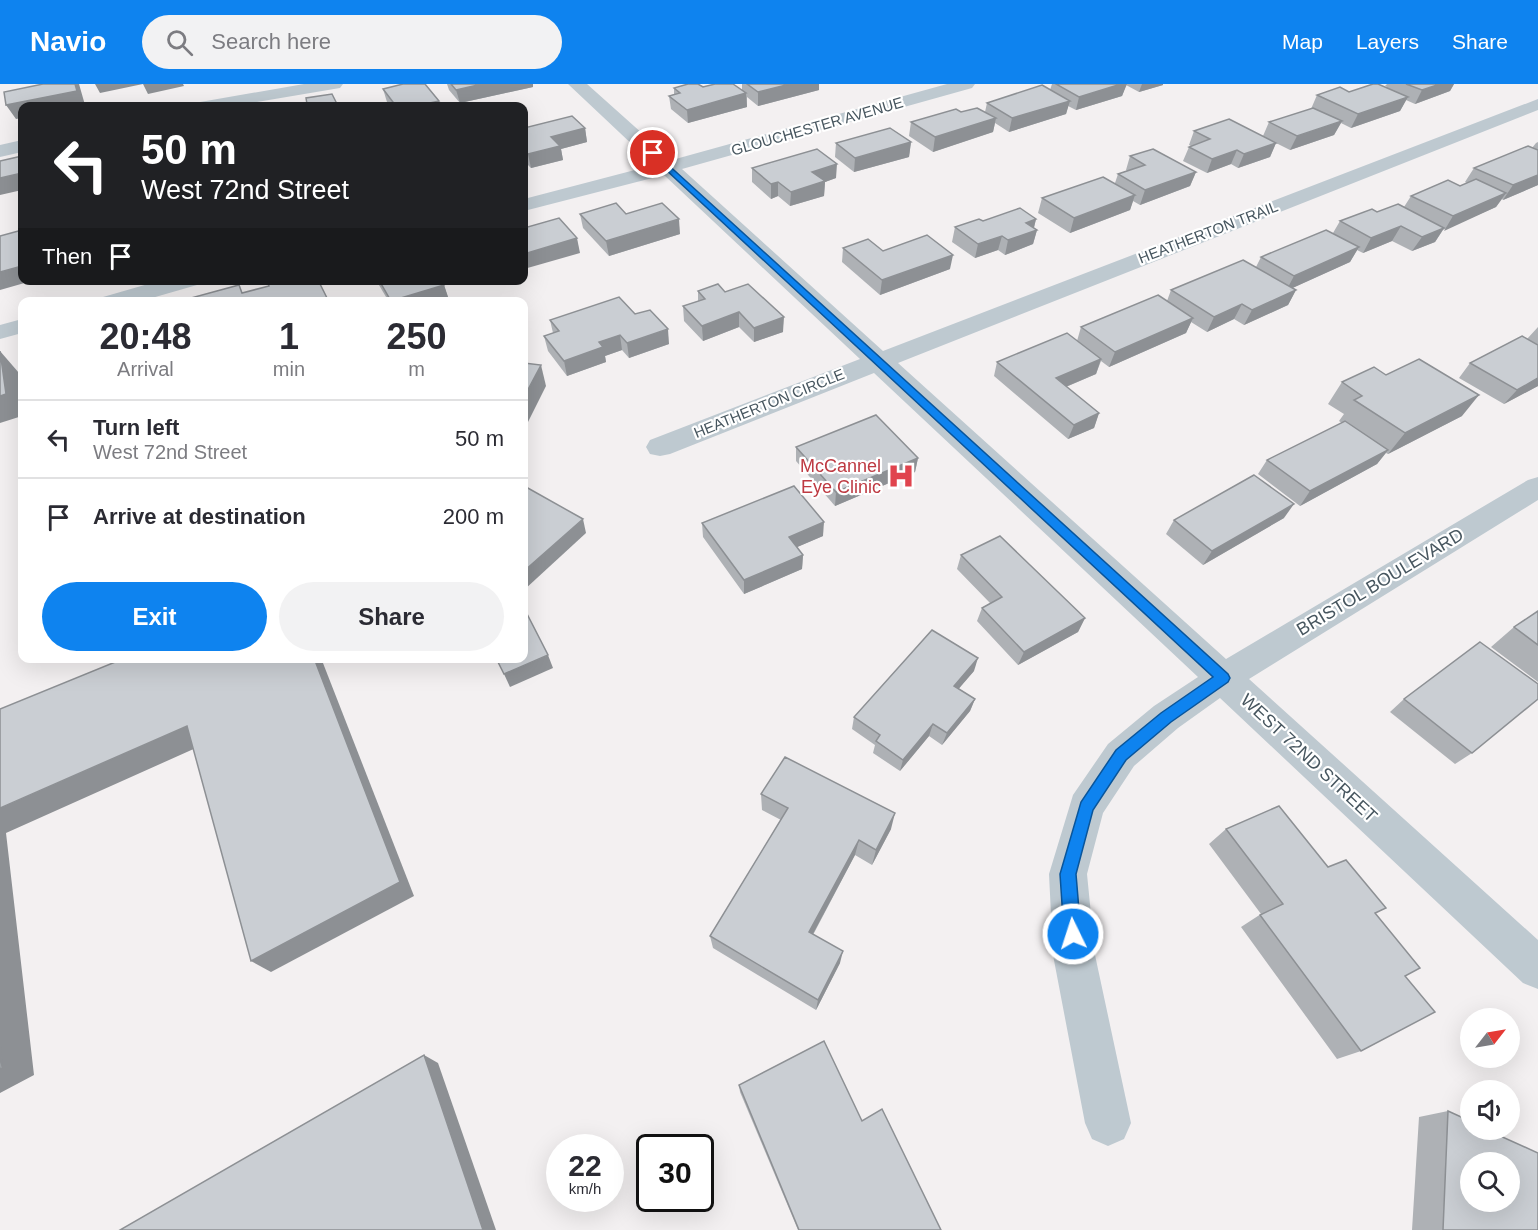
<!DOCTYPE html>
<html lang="en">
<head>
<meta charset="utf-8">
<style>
	body { margin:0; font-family:Arial,sans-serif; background:#f2f2f3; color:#2b2b33; height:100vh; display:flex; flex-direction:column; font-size:22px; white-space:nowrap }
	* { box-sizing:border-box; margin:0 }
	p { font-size:20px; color:#7c7c81 }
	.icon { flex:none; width:33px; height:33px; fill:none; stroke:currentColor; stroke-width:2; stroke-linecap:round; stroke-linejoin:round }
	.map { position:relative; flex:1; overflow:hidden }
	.details { position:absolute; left:18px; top:213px; width:510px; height:366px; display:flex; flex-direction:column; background:#fff; border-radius:12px; box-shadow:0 6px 24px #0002 }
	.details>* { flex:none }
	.top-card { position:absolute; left:18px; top:18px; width:510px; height:183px; border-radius:12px; box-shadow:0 6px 24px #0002; background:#202124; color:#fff; overflow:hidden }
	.needle { width:39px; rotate:59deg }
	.tools { position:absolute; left:1460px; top:924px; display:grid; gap:12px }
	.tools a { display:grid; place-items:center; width:60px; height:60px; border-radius:50%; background:#fff; box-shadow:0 6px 24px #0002; font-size:30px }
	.speed { position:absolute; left:546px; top:1050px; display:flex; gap:12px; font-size:30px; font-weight:700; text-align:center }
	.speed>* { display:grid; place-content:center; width:78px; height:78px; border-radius:50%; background:#fff; box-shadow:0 6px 24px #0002; line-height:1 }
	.speed small { font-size:15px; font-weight:400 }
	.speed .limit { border:3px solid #111; border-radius:9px; background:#fff; color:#111 }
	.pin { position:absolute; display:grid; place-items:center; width:51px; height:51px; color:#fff; margin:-26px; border:3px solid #fff; border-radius:50%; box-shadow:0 2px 6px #0007 }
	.me { position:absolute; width:66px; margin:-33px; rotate:356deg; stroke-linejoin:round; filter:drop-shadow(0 0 4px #0008) }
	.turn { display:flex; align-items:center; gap:21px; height:126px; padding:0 24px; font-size:27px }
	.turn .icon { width:78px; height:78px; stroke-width:2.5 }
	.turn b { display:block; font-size:42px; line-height:51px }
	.then { display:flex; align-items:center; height:57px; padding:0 24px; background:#0003; gap:12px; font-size:22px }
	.eta { display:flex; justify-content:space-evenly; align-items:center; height:102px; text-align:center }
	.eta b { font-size:36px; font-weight:600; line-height:42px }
	.action { display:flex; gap:12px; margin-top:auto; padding:12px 24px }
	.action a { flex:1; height:69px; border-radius:36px; background:#0e83ef; color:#fff; font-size:24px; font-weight:600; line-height:69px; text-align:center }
	.action a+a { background:#f2f2f3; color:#2b2b33 }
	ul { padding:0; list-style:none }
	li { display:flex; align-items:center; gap:18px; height:78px; padding:0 24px; border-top:2px solid #e1e1e2 }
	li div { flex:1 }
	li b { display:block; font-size:22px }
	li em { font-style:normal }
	header { display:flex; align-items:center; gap:36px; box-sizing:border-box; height:84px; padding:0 30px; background:#0e83ef; color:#fff }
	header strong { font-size:28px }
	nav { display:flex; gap:33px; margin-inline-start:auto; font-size:21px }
	.search { width:420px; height:54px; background:#f2f2f3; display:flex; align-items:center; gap:15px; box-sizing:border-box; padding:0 21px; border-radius:33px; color:#7c7c81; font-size:22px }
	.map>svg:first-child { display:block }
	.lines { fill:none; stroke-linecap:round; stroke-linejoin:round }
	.street { fill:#bec9d0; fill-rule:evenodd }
	.wall { fill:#aeb1b5 }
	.shaded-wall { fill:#8d9094 }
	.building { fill:#caced3; stroke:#8d9094; stroke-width:1.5; fill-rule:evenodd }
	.route { fill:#0e83ef; stroke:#09559b; stroke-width:1.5 }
	.labels { text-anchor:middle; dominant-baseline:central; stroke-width:4.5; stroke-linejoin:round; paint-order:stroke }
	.far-street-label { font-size:15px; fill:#47565f; stroke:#fff }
	.health-label { font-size:18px; fill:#be3a42; stroke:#fff; text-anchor:end }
	.street-label { font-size:18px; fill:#47565f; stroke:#fff }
</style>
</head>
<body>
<header>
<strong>Navio</strong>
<div class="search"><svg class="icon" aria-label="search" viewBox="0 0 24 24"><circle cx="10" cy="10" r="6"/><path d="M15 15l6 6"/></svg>Search here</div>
<nav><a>Map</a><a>Layers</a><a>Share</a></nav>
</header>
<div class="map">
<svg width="1538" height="1146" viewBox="0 0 1538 1146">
	<rect width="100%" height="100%" fill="#f3f0f1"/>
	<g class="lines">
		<g class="street">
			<polygon points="304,0 343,0 340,4 334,5 234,22 197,22 200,18 206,17"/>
			<polygon points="568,0 587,0 672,76 947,0 975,0 972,4 682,85 883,267 1538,15 1538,26 898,279 1226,575 1528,396 1538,393 1538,416 1249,595 1538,856 1538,905 1523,899 1220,614 1178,644 1134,682 1103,729 1087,790 1095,871 1131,1039 1124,1055 1108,1062 1092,1055 1085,1039 1053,871 1049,790 1073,711 1108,660 1154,622 1198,593 874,289 670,370 660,372 650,370 646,363 650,356 860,275 664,91 524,127 524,115 654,81"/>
			<polygon points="22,56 22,68 0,73 0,61"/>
			<polygon points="162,196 200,196 197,201 138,218 100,218 103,213"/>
			<polygon points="22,235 22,249 0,255 0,241"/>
		</g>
	</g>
	<g class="wall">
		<polygon points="447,0 533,0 533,3 460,19 449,6"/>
		<polygon points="742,0 819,0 819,6 758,22 747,13 747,23 688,39 671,25 669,12 674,10 674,4 703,3 742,7"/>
		<polygon points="1052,0 1163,0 1163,1 1139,8 1126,1 1122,12 1076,26 1068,22 1066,30 1009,48 995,39 993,48 933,68 909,52 911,38 961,28 985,28 987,19 1050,6"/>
		<polygon points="1387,0 1454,0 1450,7 1415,20 1406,16 1400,27 1351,44 1341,39 1334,51 1290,66 1276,59 1270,73 1238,84 1231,80 1207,89 1183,77 1189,63 1191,62 1189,61 1194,47 1263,52 1269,38 1311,25 1317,11 1387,4 1387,3 1385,2"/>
		<polygon points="383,5 440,22 390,22 387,18"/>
		<polygon points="524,44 585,44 587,58 561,65 563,76 531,84 524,77"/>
		<polygon points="911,58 909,73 854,88 835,73 836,59"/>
		<polygon points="1538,58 1538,101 1503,116 1502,115 1496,123 1443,146 1435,158 1412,167 1392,157 1363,169 1357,166 1350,178 1292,204 1296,206 1288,221 1244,241 1234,235 1207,248 1191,238 1186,249 1109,283 1101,277 1096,290 1066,303 1099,329 1094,344 1068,355 994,292 997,278 1077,257 1081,243 1167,217 1171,206 1256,183 1261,173 1333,149 1340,137 1377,128 1404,123 1411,112 1460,102 1467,99 1465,98 1474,84 1532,64 1536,59"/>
		<polygon points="1130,72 1196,88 1190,102 1140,121 1133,117 1130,126 1070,149 1038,129 1042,114 1115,99 1118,90 1127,87 1126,86"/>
		<polygon points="752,84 836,94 825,98 824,112 790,122 778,112 771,115 752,98"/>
		<polygon points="580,130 680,150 609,172 583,144"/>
		<polygon points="1036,135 1034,144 1037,146 1033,160 1005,171 998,166 975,174 952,158 955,143 983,137"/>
		<polygon points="843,164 883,167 950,185 880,211 842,178"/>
		<polygon points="376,196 442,196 444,201 449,216 443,218 389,218"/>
		<polygon points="698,207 725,208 783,248 754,258 739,243 703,257 684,237 683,222 698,217"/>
		<polygon points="635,230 669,260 629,274 622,266 605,272 606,278 567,292 548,267 544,252 553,249 550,236"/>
		<polygon points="1538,243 1538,302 1504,320 1459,294 1470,279 1527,255"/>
		<polygon points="1386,291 1462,332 1388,370 1386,369 1377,380 1300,422 1258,390 1267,376 1342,339 1339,337 1344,330 1328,320 1342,298"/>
		<polygon points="796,363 918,374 915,388 835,422 796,377"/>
		<polygon points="1284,434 1203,481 1166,450 1174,436"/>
		<polygon points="702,439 823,452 797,463 803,471 802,485 744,510 703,453"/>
		<polygon points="961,471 1085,534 1078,548 1018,581 977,537 982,524 990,519 957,485"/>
		<polygon points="1538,527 1538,598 1491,563 1514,543"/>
		<polygon points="974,587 958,605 975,615 970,627 942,661 929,652 900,687 873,669 875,661 852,645 854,633"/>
		<polygon points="1404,615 1472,669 1455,680 1390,628"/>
		<polygon points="761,710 891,745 872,781 855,771 813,851 840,879 816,926 713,864 710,852 781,736 762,726"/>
		<polygon points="1226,745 1328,783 1386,824 1375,830 1405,892 1361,967 1337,975 1241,843 1261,830 1209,760"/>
		<polygon points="739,1001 862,1037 941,1146 798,1146 740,1008"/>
		<polygon points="1448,1027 1538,1146 1412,1146 1419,1033"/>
	</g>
	<g class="shaded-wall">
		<polygon points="75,0 79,0 85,21 78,22 22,22 22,34 16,35 6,21"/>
		<polygon points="95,0 183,0 184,2 148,10 143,0 100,9"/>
		<polygon points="482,0 533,0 533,3 460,19 456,6"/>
		<polygon points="790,0 819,0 819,6 758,22 758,8"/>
		<polygon points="1121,0 1127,0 1122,12 1076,26 1079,13"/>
		<polygon points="1142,0 1163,0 1163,1 1139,8"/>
		<polygon points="1440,0 1454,0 1450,7 1415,20 1422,6"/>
		<polygon points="746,9 747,23 688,39 687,26"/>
		<polygon points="1408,13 1400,27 1351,44 1358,30"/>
		<polygon points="439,17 440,22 416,22"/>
		<polygon points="1070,17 1066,30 1009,48 1012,34"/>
		<polygon points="996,34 993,48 933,68 935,53"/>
		<polygon points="1342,37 1334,51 1290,66 1297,52"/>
		<polygon points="585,44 587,58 561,65 563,76 531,84 528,70 551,53"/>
		<polygon points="911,58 909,73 854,88 855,74"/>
		<polygon points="1276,59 1270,73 1238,84 1244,70"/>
		<polygon points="1237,66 1231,80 1207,89 1212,75"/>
		<polygon points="837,80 836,94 825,98 824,112 790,122 791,108 812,88"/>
		<polygon points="1196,88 1190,102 1140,121 1145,106"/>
		<polygon points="22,89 22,106 0,111 0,94"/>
		<polygon points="1538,91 1538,101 1503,116 1513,101"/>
		<polygon points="778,98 778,112 771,115 771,100"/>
		<polygon points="1506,109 1496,123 1444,147 1453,132"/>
		<polygon points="1135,111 1130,126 1070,149 1074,134"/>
		<polygon points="679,135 680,150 609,172 606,157"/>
		<polygon points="1036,135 1033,147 1037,146 1033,160 1005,171 1008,156 1026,139"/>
		<polygon points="1401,142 1392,157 1363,169 1371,154"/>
		<polygon points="1444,144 1435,158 1412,167 1422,153"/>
		<polygon points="1002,152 998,166 975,174 978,160"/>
		<polygon points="577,154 580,169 524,185 524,170"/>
		<polygon points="1359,163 1350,178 1286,207 1294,192"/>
		<polygon points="953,171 950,185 880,211 882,196"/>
		<polygon points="22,182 22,196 35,196 0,206 0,188"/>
		<polygon points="444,201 449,216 443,218 391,217"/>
		<polygon points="1296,206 1288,221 1244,241 1252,226"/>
		<polygon points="1242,220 1234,235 1207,248 1214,233"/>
		<polygon points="739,228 739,243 703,257 702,242"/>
		<polygon points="784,233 783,248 754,258 754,244"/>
		<polygon points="1193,234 1186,249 1109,283 1115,268"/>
		<polygon points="668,245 669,260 629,274 627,259"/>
		<polygon points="620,251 622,266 605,272 606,278 567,292 564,277 599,258"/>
		<polygon points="0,267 19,289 22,315 22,332 0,339"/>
		<polygon points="1101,275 1096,290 1051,309 1056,294"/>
		<polygon points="541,281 546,302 524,346 524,313"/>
		<polygon points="1538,294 1538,302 1504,320 1517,306"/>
		<polygon points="1479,311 1462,332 1388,370 1405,349"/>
		<polygon points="1099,329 1094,344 1068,355 1074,341"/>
		<polygon points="1388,366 1377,380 1300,422 1310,407"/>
		<polygon points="918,374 915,388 835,422 836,408"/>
		<polygon points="1294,420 1284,434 1203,481 1212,467"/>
		<polygon points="583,435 586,449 524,506 524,487"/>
		<polygon points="824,438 823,452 788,467 789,453"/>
		<polygon points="803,471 802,485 744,510 744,496"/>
		<polygon points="1085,534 1078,548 1018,581 1024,568"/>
		<polygon points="548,571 553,584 510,603 504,590"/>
		<polygon points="314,574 321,574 414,812 271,888 251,877"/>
		<polygon points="978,574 974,587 950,615 954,602"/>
		<polygon points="975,615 970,627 942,661 947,649"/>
		<polygon points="933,640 929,652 900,687 903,676"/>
		<polygon points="187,642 207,659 6,749 34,991 0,1009 0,724"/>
		<polygon points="895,729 891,745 872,781 876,766"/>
		<polygon points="859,756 855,771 807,861 809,848"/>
		<polygon points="843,867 840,879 816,926 818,916"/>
		<polygon points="424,971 438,979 496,1146 483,1146"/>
	</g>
	<g class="building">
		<polygon points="43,0 75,0 77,7 6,21 4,8"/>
		<polygon points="403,0 425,0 439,17 416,22 396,22 383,5"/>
		<polygon points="451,0 482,0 456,6"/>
		<polygon points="688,0 698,0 703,3 715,0 733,0 746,9 687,26 669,12 680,9 674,4"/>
		<polygon points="747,0 790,0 758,8"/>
		<polygon points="1056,0 1121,0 1079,13"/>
		<polygon points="1373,0 1378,0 1408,13 1358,30 1317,11 1340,3 1349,8"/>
		<polygon points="1406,0 1440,0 1422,6"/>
		<polygon points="1042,1 1070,17 1012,34 987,19"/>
		<polygon points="332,10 338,22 293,22 307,20 306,14"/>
		<polygon points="977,24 996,34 935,53 911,38 956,25 961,28"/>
		<polygon points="1313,24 1342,37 1297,52 1269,38"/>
		<polygon points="572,32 585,44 551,53 560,62 528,70 524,66 524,44"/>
		<polygon points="1229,35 1276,59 1244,70 1237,66 1212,75 1189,63 1210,55 1194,47"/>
		<polygon points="890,44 911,58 855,74 836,59"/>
		<polygon points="1528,62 1538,66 1538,91 1513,101 1474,84"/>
		<polygon points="817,65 837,80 812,88 825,97 791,108 778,98 771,100 752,84"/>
		<polygon points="1153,65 1196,88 1145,106 1118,90 1145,81 1130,72"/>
		<polygon points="22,72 22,89 0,94 0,77"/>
		<polygon points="1103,93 1135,111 1074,134 1042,114"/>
		<polygon points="1476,95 1506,109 1453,132 1411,112 1448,96 1460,102"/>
		<polygon points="616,119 626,130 662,119 679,135 606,157 580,130"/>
		<polygon points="1398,120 1444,144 1422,153 1401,142 1371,154 1340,137 1372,125 1377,128"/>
		<polygon points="1020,124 1036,135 1026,139 1037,146 1008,156 1002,152 978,160 955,143 979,135 983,137"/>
		<polygon points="559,134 577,154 524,170 524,144"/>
		<polygon points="22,146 22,182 0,188 0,152"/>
		<polygon points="1326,146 1359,163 1294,192 1261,173"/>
		<polygon points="927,151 953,171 882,196 843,164 868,155 883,167"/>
		<polygon points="1243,176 1296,206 1252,226 1242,220 1214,233 1171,206"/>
		<polygon points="267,196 318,196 329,218 192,218 191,214 239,201 242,209 269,202"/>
		<polygon points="379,196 442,196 444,201 391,217"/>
		<polygon points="718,200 725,208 748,200 784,233 754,244 739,228 702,242 683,222 705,215 698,207"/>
		<polygon points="1158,211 1193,234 1115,268 1081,243"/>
		<polygon points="619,213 635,230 650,226 668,245 627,259 620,251 599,258 603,263 564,277 544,252 559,247 550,236"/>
		<polygon points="495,215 497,218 486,218"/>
		<polygon points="1067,249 1101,275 1056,294 1099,329 1074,341 997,278"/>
		<polygon points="1522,252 1538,261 1538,294 1517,306 1470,279"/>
		<polygon points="0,267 6,310 0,312"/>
		<polygon points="1419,275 1479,311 1405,349 1354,316 1362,312 1342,298 1374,283 1386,291"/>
		<polygon points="524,279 541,281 524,313"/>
		<polygon points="876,331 918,374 836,408 796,363"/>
		<polygon points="1345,337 1388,366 1310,407 1267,376"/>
		<polygon points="1254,391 1294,420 1212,467 1174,436"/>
		<polygon points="794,402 824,438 789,453 803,471 744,496 702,439"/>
		<polygon points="526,403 583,435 524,487 524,406"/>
		<polygon points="1000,452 1085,534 1024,568 982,524 1002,513 961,471"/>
		<polygon points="524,524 548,571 504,590 496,574 524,574"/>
		<polygon points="1538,527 1538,561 1514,543"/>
		<polygon points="932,546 978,574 954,602 975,615 947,649 933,640 903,676 876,657 880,651 854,633"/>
		<polygon points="1480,558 1538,600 1538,615 1472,669 1404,615"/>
		<polygon points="125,574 314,574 400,798 251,877 187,642 0,724 0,625"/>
		<polygon points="785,673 895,729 876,766 859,756 809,848 843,867 818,916 710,852 788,724 761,710"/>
		<polygon points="1279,722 1328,783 1346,776 1386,824 1375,829 1420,884 1405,892 1435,928 1361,967 1260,831 1283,820 1226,745"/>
		<polygon points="824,957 862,1037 882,1025 941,1146 799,1146 739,1001"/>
		<polygon points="0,960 2,984 0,985"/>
		<polygon points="424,971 483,1146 120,1146"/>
		<path d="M1448,1027L1470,1037V1046H1487L1538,1069V1146H1443ZM1470,1078H1509V1118H1470Z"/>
	</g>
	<polygon class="route" points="653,67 1228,590 1230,594 1228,598 1171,638 1126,676 1093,726 1076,790 1081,850 1079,856 1073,859 1067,856 1064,850 1060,790 1081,718 1116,666 1161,629 1213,593 650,71 649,69"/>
	<defs>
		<symbol id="hospital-bare" viewBox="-9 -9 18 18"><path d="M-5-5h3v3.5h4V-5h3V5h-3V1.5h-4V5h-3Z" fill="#e0444e" stroke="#fff" stroke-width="2.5" paint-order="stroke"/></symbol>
	</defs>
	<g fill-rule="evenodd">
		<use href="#hospital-bare" x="882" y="373" width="38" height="38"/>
	</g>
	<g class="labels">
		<g class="far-street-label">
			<text transform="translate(817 42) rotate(-16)">GLOUCHESTER AVENUE</text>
			<text transform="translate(1208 148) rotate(-21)">HEATHERTON TRAIL</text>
			<text transform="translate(769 319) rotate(-22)">HEATHERTON CIRCLE</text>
		</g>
		<g class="health-label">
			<text x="881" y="382">McCannel<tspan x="881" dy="21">Eye Clinic</tspan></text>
		</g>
		<g class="street-label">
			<text transform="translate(1380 498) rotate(-31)">BRISTOL BOULEVARD</text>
			<text transform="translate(1309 674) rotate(43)">WEST 72ND STREET</text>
		</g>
	</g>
</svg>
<div class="tools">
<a><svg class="needle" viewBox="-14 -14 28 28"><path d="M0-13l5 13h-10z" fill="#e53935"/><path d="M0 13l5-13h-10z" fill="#7c7c81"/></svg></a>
<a><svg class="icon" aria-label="sound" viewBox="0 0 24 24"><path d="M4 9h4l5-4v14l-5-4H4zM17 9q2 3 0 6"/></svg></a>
<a><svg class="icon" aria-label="search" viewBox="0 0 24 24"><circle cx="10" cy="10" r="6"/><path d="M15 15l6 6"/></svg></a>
</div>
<div class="speed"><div>22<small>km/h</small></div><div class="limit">30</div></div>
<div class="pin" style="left:653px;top:69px;background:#d93025"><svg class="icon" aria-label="arrive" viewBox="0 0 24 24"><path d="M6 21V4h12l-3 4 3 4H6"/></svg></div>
<svg class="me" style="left:1073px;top:850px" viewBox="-20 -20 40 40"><circle r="17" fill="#0e83ef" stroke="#fff" stroke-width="3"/><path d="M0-11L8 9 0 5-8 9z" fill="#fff"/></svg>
<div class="top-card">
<div class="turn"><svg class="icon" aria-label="left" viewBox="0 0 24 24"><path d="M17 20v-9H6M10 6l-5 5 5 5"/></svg><div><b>50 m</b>West 72nd Street</div></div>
<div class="then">Then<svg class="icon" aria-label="arrive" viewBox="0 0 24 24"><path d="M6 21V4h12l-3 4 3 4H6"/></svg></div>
</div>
<section class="details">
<div class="eta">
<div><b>20:48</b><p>Arrival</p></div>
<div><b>1</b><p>min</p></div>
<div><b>250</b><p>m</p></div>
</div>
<ul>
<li><svg class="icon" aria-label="left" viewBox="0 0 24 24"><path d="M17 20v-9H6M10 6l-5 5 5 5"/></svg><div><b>Turn left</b><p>West 72nd Street</p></div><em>50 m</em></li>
<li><svg class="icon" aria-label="arrive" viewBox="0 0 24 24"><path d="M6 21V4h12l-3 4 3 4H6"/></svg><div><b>Arrive at destination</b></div><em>200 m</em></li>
</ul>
<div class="action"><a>Exit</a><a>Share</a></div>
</section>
</div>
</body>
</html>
